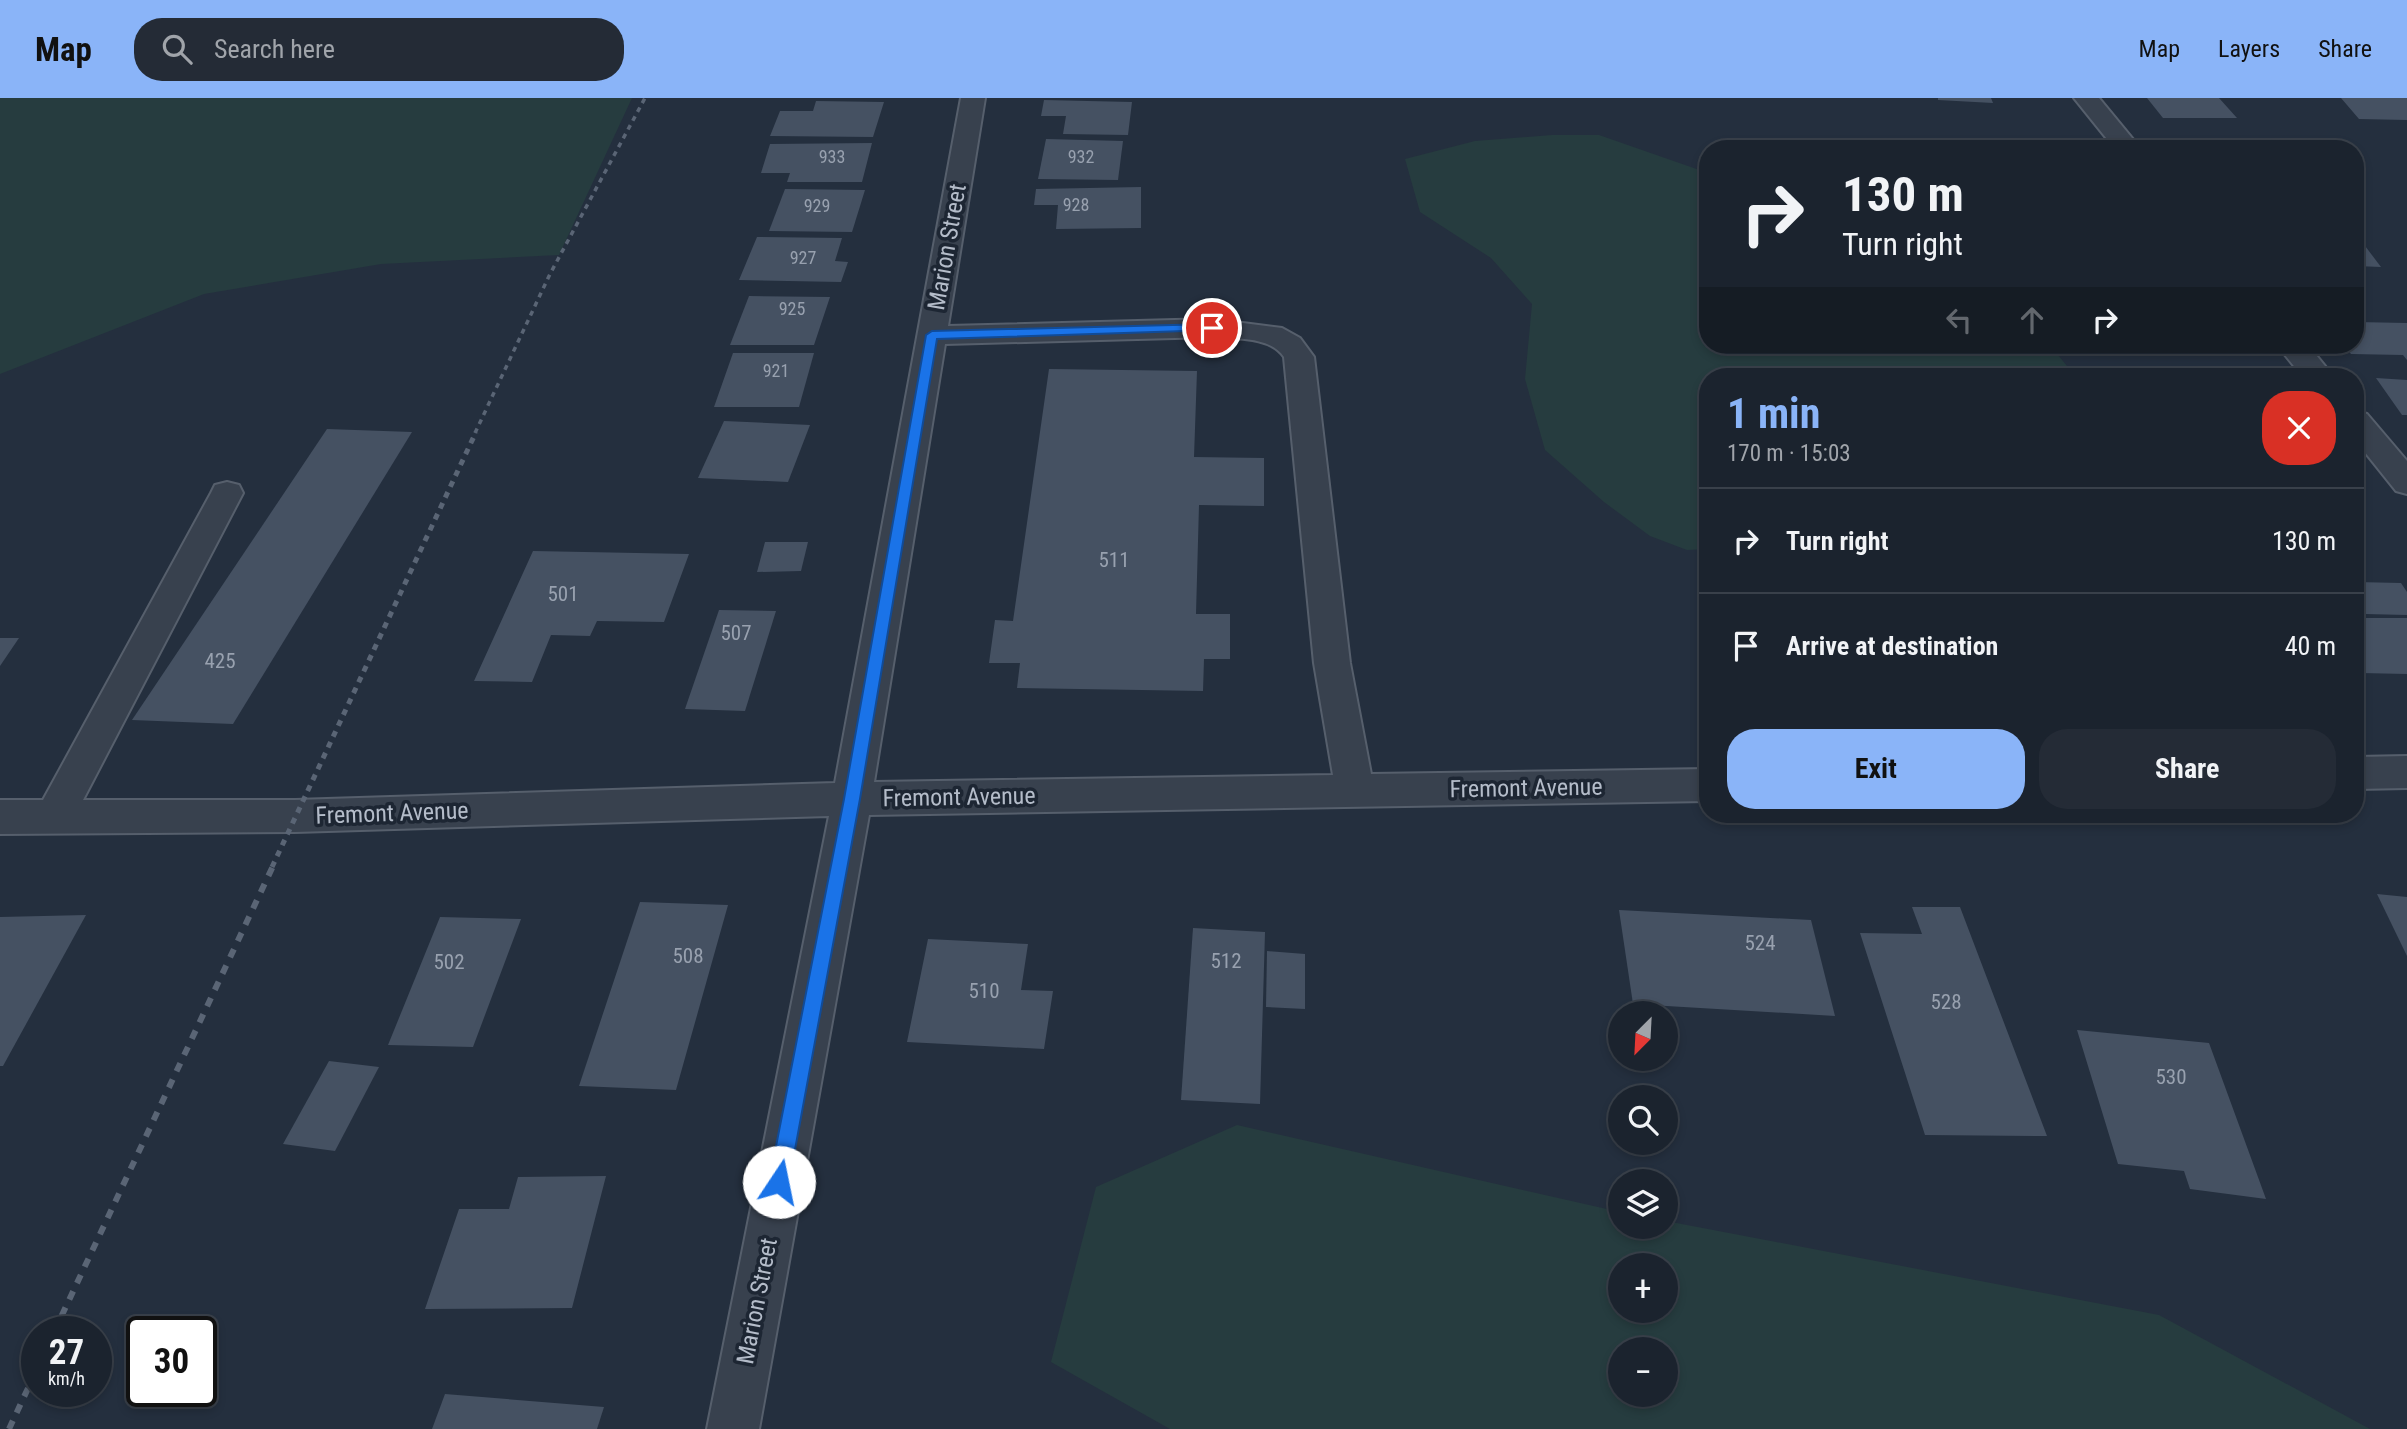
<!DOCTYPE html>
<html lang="en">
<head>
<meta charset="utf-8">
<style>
	body { margin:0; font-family:"Roboto Condensed",sans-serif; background:#242b36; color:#f1f3f6; height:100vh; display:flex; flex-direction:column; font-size:26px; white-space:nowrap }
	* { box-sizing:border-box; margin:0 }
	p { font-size:23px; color:#a0a4aa }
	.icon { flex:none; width:38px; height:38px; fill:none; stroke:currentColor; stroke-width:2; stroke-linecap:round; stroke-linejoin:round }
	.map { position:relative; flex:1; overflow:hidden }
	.sheet { position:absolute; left:1699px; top:270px; width:665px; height:455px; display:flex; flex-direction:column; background:#1b232e; border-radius:28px; box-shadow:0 4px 10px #0003,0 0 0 2px #39404a }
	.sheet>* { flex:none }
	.top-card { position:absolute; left:1699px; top:42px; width:665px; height:214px; border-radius:28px; box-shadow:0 4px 10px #0003,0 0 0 2px #39404a; background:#1b232e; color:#f1f3f6; overflow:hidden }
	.needle { width:46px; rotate:204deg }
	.fabs { position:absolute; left:1608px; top:903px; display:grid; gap:14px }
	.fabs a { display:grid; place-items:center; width:70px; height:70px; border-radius:50%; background:#1b232e; box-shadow:0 4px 10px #0003,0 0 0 2px #39404a; font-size:35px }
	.speed { position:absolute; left:21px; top:1218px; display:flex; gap:14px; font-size:35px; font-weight:700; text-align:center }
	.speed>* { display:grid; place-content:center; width:91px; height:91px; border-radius:50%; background:#1b232e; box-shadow:0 4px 10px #0003,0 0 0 2px #39404a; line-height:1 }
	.speed small { font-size:18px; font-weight:400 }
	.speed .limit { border:4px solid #111; border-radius:10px; background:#fff; color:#111 }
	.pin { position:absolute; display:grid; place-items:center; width:60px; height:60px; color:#fff; margin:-30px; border:4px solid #fff; border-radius:50%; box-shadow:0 2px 7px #0007 }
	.me { position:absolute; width:77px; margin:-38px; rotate:11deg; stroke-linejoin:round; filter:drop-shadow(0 0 5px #0008) }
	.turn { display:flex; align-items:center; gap:24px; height:147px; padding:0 28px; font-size:32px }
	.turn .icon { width:91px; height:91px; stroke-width:2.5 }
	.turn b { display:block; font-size:49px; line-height:60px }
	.lanes { display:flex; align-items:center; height:66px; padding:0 28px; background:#0003; justify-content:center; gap:35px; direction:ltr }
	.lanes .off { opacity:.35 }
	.round { display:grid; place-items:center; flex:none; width:74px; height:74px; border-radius:28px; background:#242b36 }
	.summary { display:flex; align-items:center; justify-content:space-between; height:119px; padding:0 28px }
	h1 { font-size:42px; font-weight:700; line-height:52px; color:#8ab4f8 }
	.action { display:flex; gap:14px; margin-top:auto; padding:14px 28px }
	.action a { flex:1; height:80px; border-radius:28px; background:#8ab4f8; color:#111; font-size:28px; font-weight:700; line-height:80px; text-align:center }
	.action a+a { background:#242b36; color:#f1f3f6 }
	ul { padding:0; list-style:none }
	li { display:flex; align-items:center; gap:21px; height:105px; padding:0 28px; border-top:2px solid #39404a }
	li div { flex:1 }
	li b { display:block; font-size:26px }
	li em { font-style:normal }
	header { display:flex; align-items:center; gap:42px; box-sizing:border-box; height:98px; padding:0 35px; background:#8ab4f8; color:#111 }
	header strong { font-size:33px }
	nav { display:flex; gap:38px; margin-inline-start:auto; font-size:24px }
	.search { width:490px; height:63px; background:#242b36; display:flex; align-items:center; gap:18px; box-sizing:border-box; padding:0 24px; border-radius:28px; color:#a0a4aa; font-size:26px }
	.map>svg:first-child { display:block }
	.green { fill:#263c3f; fill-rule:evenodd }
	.building { fill:#455162 }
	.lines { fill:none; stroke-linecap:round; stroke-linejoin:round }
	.minor-casing { stroke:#565f6c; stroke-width:4 }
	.minor { fill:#38414e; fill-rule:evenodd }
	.rail-far2 { stroke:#5a6575; stroke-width:3.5; stroke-dasharray:5 5; stroke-linecap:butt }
	.rail-far1 { stroke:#5a6575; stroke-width:5; stroke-dasharray:6 6; stroke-linecap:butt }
	.rail { stroke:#5a6575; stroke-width:6; stroke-dasharray:9 9; stroke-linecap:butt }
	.route { fill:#1a73e8; stroke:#114b97; stroke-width:2 }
	.labels { text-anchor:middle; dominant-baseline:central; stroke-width:7; stroke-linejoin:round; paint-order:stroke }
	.far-number-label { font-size:18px; fill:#98a1af }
	.number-label { font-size:21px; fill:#98a1af }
	.street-label { font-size:24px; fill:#b4bcc9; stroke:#1d2633 }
</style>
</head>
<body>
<header>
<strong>Map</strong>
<div class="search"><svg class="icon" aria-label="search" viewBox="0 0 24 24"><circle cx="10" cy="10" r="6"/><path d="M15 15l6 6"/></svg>Search here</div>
<nav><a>Map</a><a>Layers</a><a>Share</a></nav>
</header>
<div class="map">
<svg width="2407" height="1331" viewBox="0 0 2407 1331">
	<rect width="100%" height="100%" fill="#242f3e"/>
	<g class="green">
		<polygon points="0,0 632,0 559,157 381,166 204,196 0,276"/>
		<polygon points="1552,37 1599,37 1708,75 1708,247 2050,247 2075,278 1708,278 1708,451 1687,452 1650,438 1604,404 1545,352 1525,281 1532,206 1491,160 1420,114 1405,61 1475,43"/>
		<path d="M1237,1027L1620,1114V1129H1666V1123L2159,1217L2370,1331H1170L1051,1264L1096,1089ZM1666,1167V1213H1620V1167ZM1620,1251H1666V1297H1620Z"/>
	</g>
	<g class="building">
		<polygon points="1938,0 1991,0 1993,5 1938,2"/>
		<polygon points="2147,0 2219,0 2237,20 2163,20"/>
		<polygon points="2341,0 2407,0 2407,22 2359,21"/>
		<polygon points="1044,2 1132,4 1128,37 1063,36 1066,18 1041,18"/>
		<polygon points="816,3 884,4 873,39 770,38 780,13 813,13"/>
		<polygon points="1046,41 1123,43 1118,82 1038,81"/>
		<polygon points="872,45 862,84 787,84 790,75 761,75 770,46"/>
		<polygon points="1141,89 1141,130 1056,131 1058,107 1034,107 1036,91"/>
		<polygon points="785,91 865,92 852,134 769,133"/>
		<polygon points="2356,136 2381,169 2356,168"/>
		<polygon points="757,139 842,140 835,163 848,164 841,184 739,182"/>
		<polygon points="749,198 830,199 814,247 730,247"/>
		<polygon points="2356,224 2407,225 2407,262 2403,257 2351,256 2344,247 2356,247"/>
		<polygon points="733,255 814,255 799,309 714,309"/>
		<polygon points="1049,271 1197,273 1194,359 1264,360 1264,408 1199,407 1196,516 1230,516 1230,561 1204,561 1203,593 1017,590 1020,565 989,565 995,522 1013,523"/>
		<polygon points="2376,280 2407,282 2407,317 2402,317"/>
		<polygon points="724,323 810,327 788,384 698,380"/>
		<polygon points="327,331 412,334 233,626 132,622"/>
		<polygon points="765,444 808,444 801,473 757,474"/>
		<polygon points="533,453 689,456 664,524 597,523 590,538 551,537 532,584 474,583"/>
		<polygon points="2356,484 2401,485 2407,494 2407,517 2365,516 2356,502"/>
		<polygon points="2356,508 2363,520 2407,520 2407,576 2360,575 2356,567"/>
		<polygon points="719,512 776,513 745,613 685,611"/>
		<polygon points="0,540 19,540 0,568"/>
		<polygon points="2377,796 2407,799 2407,858"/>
		<polygon points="640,804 728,807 676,992 579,988"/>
		<polygon points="1912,809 1960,809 2047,1038 1925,1037 1860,835 1922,836"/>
		<polygon points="1619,812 1811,822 1835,918 1633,906"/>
		<polygon points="86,817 3,968 0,968 0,819"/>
		<polygon points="440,819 521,821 473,949 388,947"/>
		<polygon points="1193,830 1265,834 1260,1006 1181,1002"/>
		<polygon points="928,841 1028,846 1021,892 1053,893 1044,951 907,944"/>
		<polygon points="1267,853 1305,856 1305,911 1266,909"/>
		<polygon points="2077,932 2209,945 2266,1101 2190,1091 2184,1073 2118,1066"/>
		<polygon points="329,963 379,969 335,1053 283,1046"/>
		<polygon points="606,1078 572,1210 425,1211 459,1111 509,1111 518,1079"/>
		<polygon points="445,1296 604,1309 597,1331 432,1331"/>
	</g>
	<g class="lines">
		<defs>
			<g id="minor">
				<path d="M961,0H985L948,228L1212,221L1282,230L1300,240L1314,259L1350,565L1371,676L1708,671V703L869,717L759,1331H707L829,718L295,734L0,736V702H43L211,395L215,387L227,384L239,387L243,395L83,702H295L835,685ZM1212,239C1235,241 1270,238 1284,259L1314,565L1333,677L874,684L945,246Z"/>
				<polygon points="2074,0 2099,0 2141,51 2115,51"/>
				<polygon points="2277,247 2308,247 2333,278 2302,278"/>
				<polygon points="2356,313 2367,316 2407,363 2407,396 2396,393 2356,343"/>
				<polygon points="2407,658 2407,690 2356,691 2356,659"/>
			</g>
		</defs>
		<use href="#minor" class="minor-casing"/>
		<use href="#minor" class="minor"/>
		<polyline class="rail-far2" points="475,335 550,176 645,0"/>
		<polyline class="rail-far1" points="272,769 476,334"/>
		<g class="rail">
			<polyline points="54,1234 273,768"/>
			<polyline points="9,1331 37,1271"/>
		</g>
	</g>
	<polygon class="route" points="1212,226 1218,230 1216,232 937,241 860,701 789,1084 786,1091 779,1094 772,1091 769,1084 844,701 926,237 932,233"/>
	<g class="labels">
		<g class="far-number-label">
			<text x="832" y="58">933</text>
			<text x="1081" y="58">932</text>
			<text x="1076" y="106">928</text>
			<text x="817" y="107">929</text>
			<text x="803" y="159">927</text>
			<text x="792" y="210">925</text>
			<text x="776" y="272">921</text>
		</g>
		<g class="number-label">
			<text x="1114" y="462">511</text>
			<text x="563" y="496">501</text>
			<text x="736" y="535">507</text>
			<text x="220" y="563">425</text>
			<text x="1760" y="845">524</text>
			<text x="688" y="858">508</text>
			<text x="1226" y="863">512</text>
			<text x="449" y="864">502</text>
			<text x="984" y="893">510</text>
			<text x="1946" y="904">528</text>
			<text x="2171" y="979">530</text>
		</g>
		<g class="street-label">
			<text transform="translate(947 149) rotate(-80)">Marion Street</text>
			<text transform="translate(1526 690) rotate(-1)">Fremont Avenue</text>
			<text transform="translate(959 699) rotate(-1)">Fremont Avenue</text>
			<text transform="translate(392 715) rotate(-2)">Fremont Avenue</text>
			<text transform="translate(757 1203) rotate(-79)">Marion Street</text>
		</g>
	</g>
</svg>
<div class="fabs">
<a><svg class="needle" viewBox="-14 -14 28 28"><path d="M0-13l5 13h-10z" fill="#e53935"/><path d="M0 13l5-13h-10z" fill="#a0a4aa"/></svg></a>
<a><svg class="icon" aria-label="search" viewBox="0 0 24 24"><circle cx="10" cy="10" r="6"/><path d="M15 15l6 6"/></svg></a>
<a><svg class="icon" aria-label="layers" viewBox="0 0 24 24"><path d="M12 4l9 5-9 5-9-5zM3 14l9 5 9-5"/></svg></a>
<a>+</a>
<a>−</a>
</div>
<div class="speed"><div>27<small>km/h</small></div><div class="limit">30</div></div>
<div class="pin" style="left:1212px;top:230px;background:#d93025"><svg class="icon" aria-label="arrive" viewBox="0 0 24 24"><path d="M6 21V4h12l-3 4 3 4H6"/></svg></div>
<svg class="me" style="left:779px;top:1084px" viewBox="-20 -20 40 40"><circle r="19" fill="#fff"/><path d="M0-13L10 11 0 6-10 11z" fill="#1a73e8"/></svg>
<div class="top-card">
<div class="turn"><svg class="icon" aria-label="right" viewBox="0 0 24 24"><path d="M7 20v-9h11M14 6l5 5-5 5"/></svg><div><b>130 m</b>Turn right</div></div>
<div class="lanes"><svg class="icon off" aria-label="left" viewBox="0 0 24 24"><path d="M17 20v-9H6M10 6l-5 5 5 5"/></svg><svg class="icon off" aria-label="ahead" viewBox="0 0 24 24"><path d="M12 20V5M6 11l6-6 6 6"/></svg><svg class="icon" aria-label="right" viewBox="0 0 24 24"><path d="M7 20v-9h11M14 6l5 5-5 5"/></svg></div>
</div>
<section class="sheet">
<div class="summary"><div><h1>1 min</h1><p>170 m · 15:03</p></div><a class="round" style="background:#d93025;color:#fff"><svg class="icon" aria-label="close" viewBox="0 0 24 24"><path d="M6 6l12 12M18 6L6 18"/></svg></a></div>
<ul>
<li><svg class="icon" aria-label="right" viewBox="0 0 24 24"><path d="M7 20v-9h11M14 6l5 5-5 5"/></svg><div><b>Turn right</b></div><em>130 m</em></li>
<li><svg class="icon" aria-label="arrive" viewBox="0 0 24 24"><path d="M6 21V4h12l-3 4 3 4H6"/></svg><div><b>Arrive at destination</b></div><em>40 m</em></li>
</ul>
<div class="action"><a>Exit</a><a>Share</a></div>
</section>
</div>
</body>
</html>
